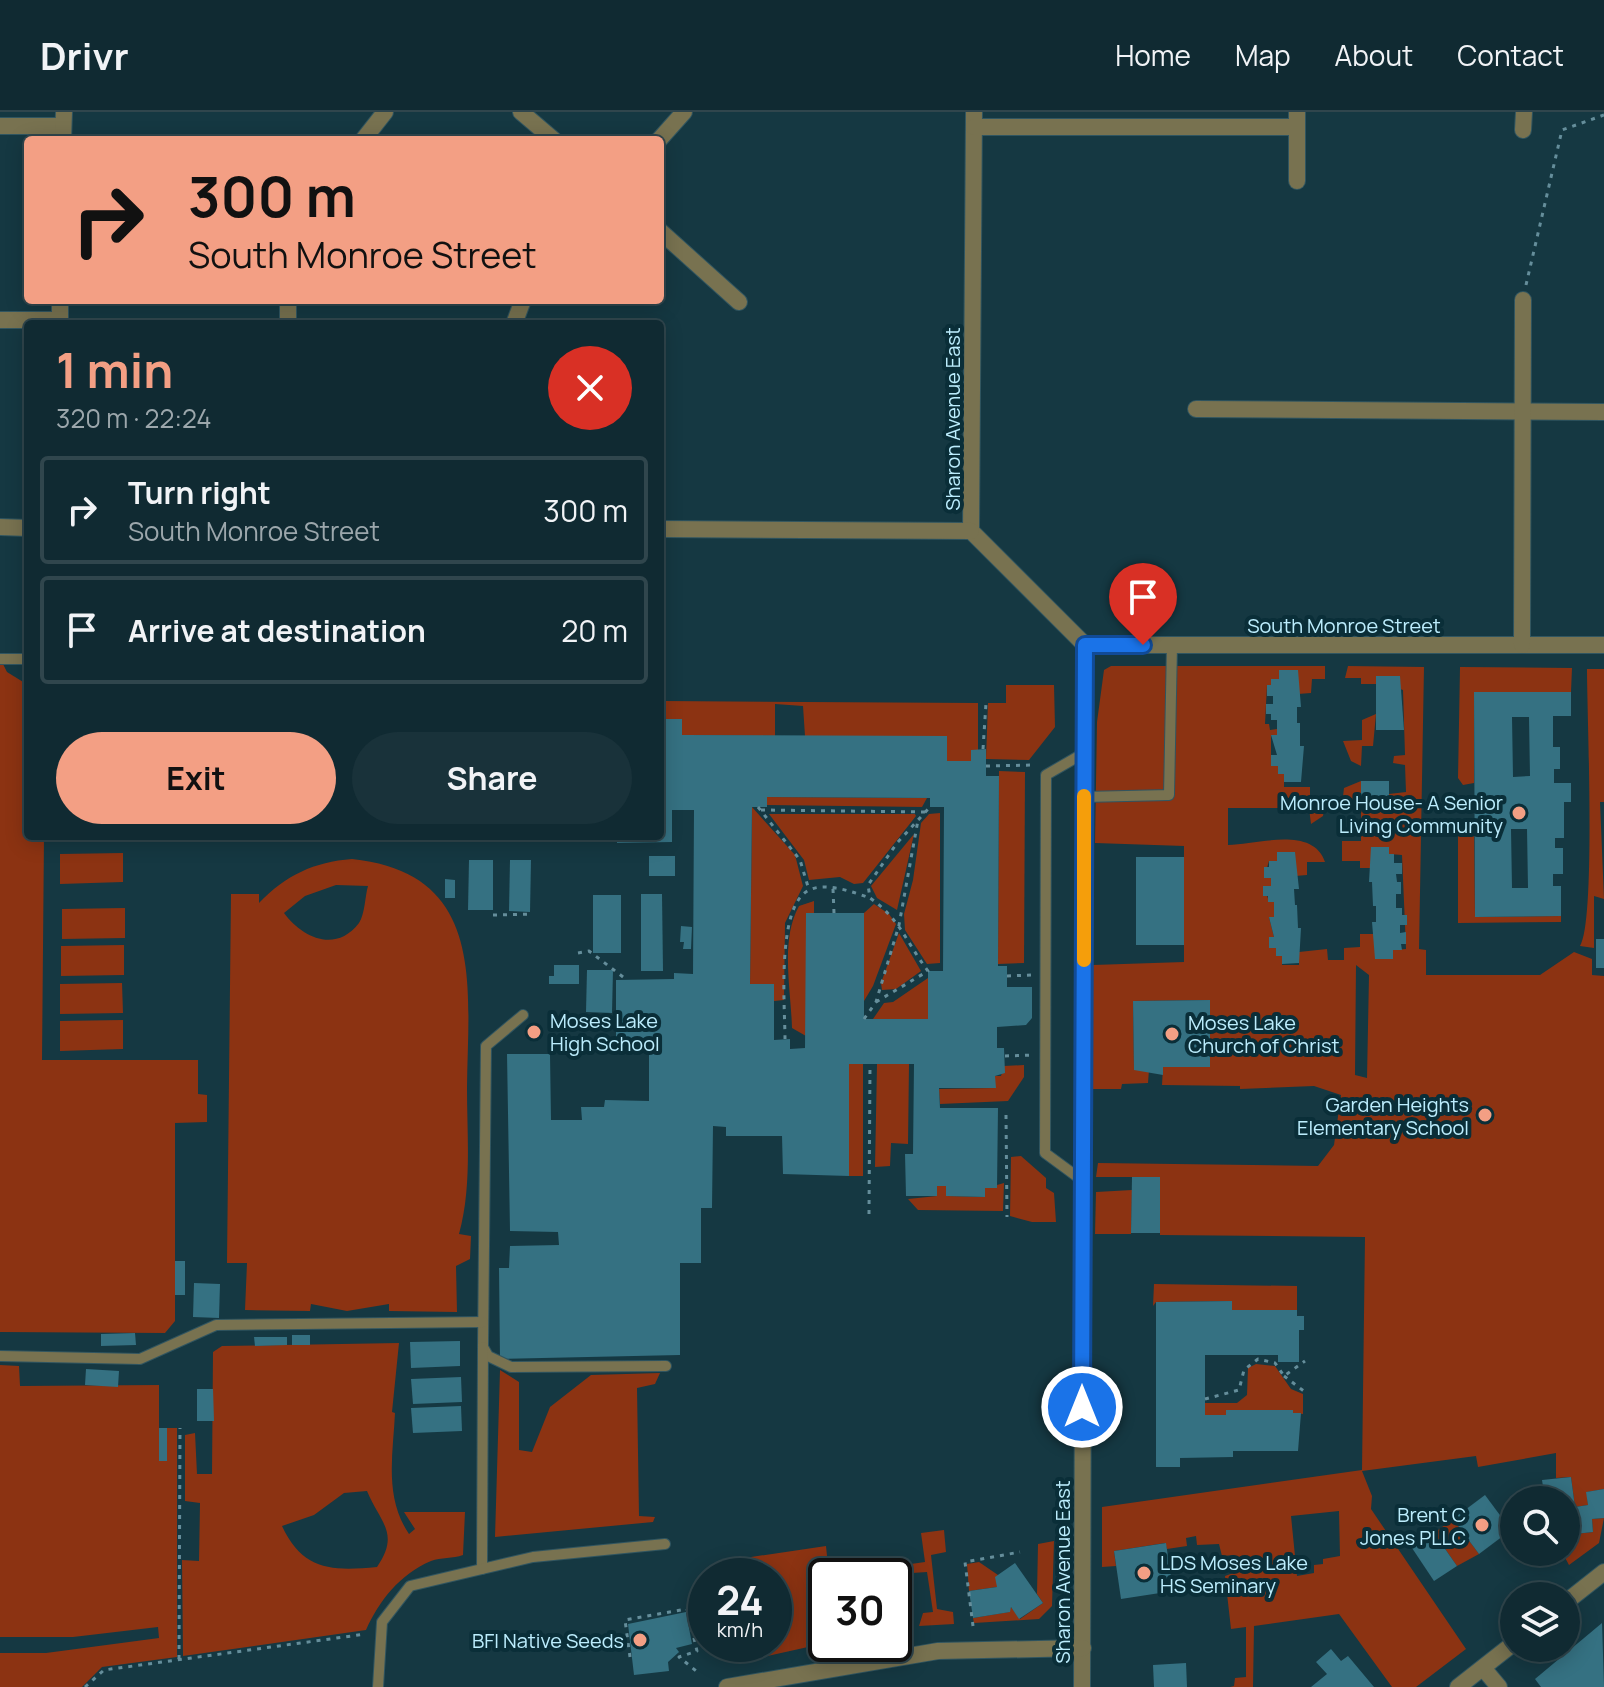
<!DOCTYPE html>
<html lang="en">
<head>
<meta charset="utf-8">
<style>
	body { margin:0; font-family:Manrope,sans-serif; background:#19323a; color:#f1f3f6; height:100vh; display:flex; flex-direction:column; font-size:30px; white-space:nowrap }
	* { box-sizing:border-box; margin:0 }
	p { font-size:26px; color:#9ca7ac }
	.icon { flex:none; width:44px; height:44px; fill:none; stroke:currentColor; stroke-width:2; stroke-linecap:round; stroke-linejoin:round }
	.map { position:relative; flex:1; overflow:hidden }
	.drawer { position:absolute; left:24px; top:208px; width:640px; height:520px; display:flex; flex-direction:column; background:#102a32; border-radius:8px; box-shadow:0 4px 20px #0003,0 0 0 2px #30464d }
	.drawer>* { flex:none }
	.hud { position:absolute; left:24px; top:24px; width:640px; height:168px; border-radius:8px; box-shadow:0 4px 20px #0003,0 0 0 2px #30464d; background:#f39f84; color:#111; overflow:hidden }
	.buttons { position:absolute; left:1500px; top:1374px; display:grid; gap:16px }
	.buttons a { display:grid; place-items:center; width:80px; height:80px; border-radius:50%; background:#102a32; box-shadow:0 4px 20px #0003,0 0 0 2px #30464d; font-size:40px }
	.speed { position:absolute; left:688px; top:1446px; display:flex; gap:16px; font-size:40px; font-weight:700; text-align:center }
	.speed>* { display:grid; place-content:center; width:104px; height:104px; border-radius:50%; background:#102a32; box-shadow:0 4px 20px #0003,0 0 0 2px #30464d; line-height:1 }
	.speed small { font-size:20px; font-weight:400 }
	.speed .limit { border:4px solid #111; border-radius:12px; background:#fff; color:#111 }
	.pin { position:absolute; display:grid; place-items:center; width:68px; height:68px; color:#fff; margin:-82px -34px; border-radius:50% 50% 50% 0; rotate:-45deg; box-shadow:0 0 8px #0007 }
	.pin .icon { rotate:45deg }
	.me { position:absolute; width:88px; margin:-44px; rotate:0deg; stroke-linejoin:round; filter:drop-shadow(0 0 6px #0008) }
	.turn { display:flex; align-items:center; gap:28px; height:168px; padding:0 32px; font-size:36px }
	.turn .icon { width:104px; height:104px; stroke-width:2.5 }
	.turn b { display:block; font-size:56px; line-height:68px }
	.round { display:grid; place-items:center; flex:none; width:84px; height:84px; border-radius:42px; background:#19323a }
	.headline { display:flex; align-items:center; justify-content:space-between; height:136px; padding:0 32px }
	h1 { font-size:48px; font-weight:700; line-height:60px; color:#f39f84 }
	.action { display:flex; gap:16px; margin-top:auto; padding:16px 32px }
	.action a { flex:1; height:92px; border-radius:48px; background:#f39f84; color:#111; font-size:32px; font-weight:700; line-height:92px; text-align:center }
	.action a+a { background:#19323a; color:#f1f3f6 }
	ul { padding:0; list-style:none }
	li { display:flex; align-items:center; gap:24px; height:108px; margin:0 16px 12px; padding:0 16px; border:4px solid #30464d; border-radius:8px }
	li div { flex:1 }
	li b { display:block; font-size:30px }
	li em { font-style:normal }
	header { display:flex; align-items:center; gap:48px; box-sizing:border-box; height:112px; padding:0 40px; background:#102a32; border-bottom:2px solid #30464d }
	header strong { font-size:38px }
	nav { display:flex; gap:44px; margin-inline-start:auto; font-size:28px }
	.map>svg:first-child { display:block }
	.green { fill:#8c3312; fill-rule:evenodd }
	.building { fill:#357182; fill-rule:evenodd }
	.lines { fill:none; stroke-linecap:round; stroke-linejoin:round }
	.lane-casing { stroke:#305560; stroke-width:12 }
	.street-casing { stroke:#305560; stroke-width:18 }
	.path { stroke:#658e9b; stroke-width:3; stroke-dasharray:4 6; stroke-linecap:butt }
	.lane { stroke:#787250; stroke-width:10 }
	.street { stroke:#787250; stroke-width:16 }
	.route-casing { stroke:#114b97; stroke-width:20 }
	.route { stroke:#1a73e8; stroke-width:14 }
	.slow { stroke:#f59e0b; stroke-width:14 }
	.poi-dot { fill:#f39f84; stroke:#0a2e38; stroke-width:3 }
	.labels { text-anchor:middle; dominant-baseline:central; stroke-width:8; stroke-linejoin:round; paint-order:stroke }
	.street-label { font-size:20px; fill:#bcedfd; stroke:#0a2e38 }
	.poi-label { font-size:20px; fill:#bcedfd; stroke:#0a2e38; text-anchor:end }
</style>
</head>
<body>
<header>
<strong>Drivr</strong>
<nav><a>Home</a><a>Map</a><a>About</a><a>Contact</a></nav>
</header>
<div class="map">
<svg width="1604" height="1575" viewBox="0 0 1604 1575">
	<rect width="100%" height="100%" fill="#153842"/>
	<g class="green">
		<polygon points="0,546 7,560 28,573 28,724 44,724 42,948 198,948 198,982 207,983 207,1010 175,1011 175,1209 165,1221 0,1220"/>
		<path d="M1111,554H1325V567H1312L1311,581L1298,582V558H1280L1279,567H1272L1271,573H1267L1265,612H1269L1270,618L1277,617V623H1271V653L1278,654L1279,662H1284V675H1310V691H1325L1323,704L1311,712L1309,696H1228V733C1258,732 1313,714 1325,750H1307V763L1295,764V740H1277V749H1269L1264,766H1271V774H1264L1269,790H1274V805H1269L1274,825H1269V835L1276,836V844H1282V853H1299V840L1327,837L1328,848H1344V836L1360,835V822H1375L1393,847V838L1406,837L1402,743L1389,742L1388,735H1372V756H1360V749H1342V729H1361V693H1342L1344,676L1361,669V689L1388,692L1389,682L1406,680L1405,653L1393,651L1394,644L1405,643L1403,578L1400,577L1399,564H1376V572H1361V566H1345L1348,554L1424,555L1419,837L1426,838V863H1540L1574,840L1592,847V863L1604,864V1377L1587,1380L1588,1393L1575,1395L1571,1365L1556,1366V1341L1478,1355L1476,1344L1362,1359L1372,1384L1371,1397L1466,1537L1416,1575H1392L1339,1502L1254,1514L1253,1575H1230L1234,1574L1235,1566L1246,1565V1515L1231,1517L1225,1464L1236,1460L1234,1443L1222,1444L1219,1432L1197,1433L1196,1424L1186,1426L1187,1434L1167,1437L1165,1431L1114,1439L1116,1454L1102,1455V1395L1362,1358L1365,1125L1160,1123V1065H1096L1098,1051L1318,1054L1334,1033L1341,983L1314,974L1240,977V974L1162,973L1163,955H1210L1209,888L1133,889L1134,957L1149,958L1148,971L1122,972L1121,977H1093V853L1184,850V734L1095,731L1097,610L1104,558ZM1356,853L1369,863L1367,966L1355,963ZM1339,1399L1340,1444L1323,1447V1452L1314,1453V1461L1297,1464L1291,1404Z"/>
		<polygon points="1460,555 1572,556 1571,580 1474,580 1474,671 1463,673 1458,666"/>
		<path d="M1587,557H1604V690H1600L1604,787L1594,784V836L1580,834C1596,808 1587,602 1587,557Z"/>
		<polygon points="1006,573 1054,573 1055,615 1029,648 986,647 988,591 1006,591"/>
		<polygon points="663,589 978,591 978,638 971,649 947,649 947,624 805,624 803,594 775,592 775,624 682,623 682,607 663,607"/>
		<polygon points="1376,602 1373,634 1362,634 1361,654 1351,649 1343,629 1362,628 1362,608"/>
		<polygon points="999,659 1025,660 1024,851 998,852"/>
		<polygon points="767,685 927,686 922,695 767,693"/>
		<polygon points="752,695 795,743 803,774 785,811 784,888 774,889 774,872 750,872"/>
		<polygon points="940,701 940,851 927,852 905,818 904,802 913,768 921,711 929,702"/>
		<polygon points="769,702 915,702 916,704 863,771 854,772 840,765 809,768 804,748"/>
		<polygon points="1474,712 1475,805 1561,804 1561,810 1458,811 1458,719 1463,713"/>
		<polygon points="914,722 897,798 877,786 871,774"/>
		<polygon points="123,741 123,770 60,772 60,742"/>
		<path d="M352,747C487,761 468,875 467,976C467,1024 472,1075 459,1122L471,1124L470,1147L456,1154L457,1200L389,1199V1192L347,1199L311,1192L310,1199L245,1198L247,1151H227L231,782H259V791C286,763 314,750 352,747ZM336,773L368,774C365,784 365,802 359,811C335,842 302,825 284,801L305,784Z"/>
		<path d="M814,789V801H806V924L792,916C791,878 780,828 799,794Z"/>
		<polygon points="874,792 889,802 896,812 873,874 864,889 864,801"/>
		<polygon points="125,796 125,826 62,827 62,797"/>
		<polygon points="899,821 921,859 896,877 882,878 881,871"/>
		<polygon points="124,833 124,863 61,864 61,834"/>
		<polygon points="928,866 928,907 873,907 884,891 893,890"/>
		<polygon points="122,871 123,901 60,902 60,872"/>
		<polygon points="123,908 123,937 60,939 60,909"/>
		<rect x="849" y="952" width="14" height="112"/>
		<polygon points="877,952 909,952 908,1032 891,1031 890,1054 875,1055"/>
		<polygon points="1024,953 1024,965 1008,989 940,992 939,977 995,976 995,964 1001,964 1004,954"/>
		<polygon points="1021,1044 1046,1066 1046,1076 1054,1081 1056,1110 1032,1110 1010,1104 1011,1045"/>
		<polygon points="1004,1071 1003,1099 918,1098 908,1087 937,1084 937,1074 946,1074 947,1084 984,1085 985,1076 996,1076 997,1073"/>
		<polygon points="1132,1078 1131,1122 1095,1122 1096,1080"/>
		<polygon points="1154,1172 1297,1174 1297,1198 1232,1198 1231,1189 1156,1190 1153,1194"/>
		<path d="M399,1231L392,1300L395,1301C393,1343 384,1385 409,1422L415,1417L404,1400H465L463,1443C453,1447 441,1445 431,1449C400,1462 379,1489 366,1518L183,1544L182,1448L199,1449L200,1391L185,1389V1323L195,1321L197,1362H212L213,1240L222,1234ZM367,1379C381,1412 400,1421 377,1455C332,1459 303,1459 282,1414L314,1403L344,1381Z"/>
		<polygon points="1256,1252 1275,1254 1291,1277 1303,1282 1303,1302 1293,1301 1293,1298 1226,1298 1226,1303 1205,1303 1205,1291 1237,1291 1247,1283 1248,1256"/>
		<polygon points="0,1253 19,1254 20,1274 159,1273 159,1349 167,1349 167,1316 177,1316 177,1545 102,1555 82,1575 0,1575 0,1541 46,1541 159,1526 158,1515 73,1525 0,1525"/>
		<polygon points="500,1258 519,1270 519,1338 532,1340 550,1295 591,1263 660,1261 655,1272 637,1276 639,1404 655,1405 653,1410 495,1425"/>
		<polygon points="1604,1406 1599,1431 1569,1453 1562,1440 1566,1440 1566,1423 1593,1420 1592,1407"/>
		<polygon points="1453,1407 1479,1442 1457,1454 1434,1421"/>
		<polygon points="944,1418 946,1440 931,1443 937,1497 953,1500 954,1512 919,1514 923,1501 933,1500 927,1460 912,1461 911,1452 925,1450 921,1421"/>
		<polygon points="1054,1429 1052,1494 1039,1507 974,1511 973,1506 1009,1500 1011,1495 1020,1507 1043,1491 1037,1482 1038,1432"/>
		<polygon points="826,1434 829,1464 826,1464 826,1531 763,1545 762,1532 774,1532 774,1464 753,1464 751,1445"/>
		<polygon points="979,1450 998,1463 997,1475 969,1479 967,1452"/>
	</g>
	<g class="building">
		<polygon points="1279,558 1298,558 1301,595 1297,595 1297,611 1300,611 1300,634 1304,634 1301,670 1284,670 1284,662 1278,662 1278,654 1271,654 1271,643 1277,643 1271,623 1277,623 1277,608 1271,608 1271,602 1266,602 1266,592 1273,592 1273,584 1267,584 1267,573 1271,573 1271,567 1279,567"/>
		<polygon points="1376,564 1400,564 1404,618 1376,618"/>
		<path d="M1474,580H1571V604H1553V635H1560V657H1554V671H1571V690H1564V726H1555V736H1563V762H1553V774H1561V804L1475,805ZM1512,605H1529L1530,664L1513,665ZM1511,717H1527L1528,776H1512Z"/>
		<path d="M660,607H682V623L947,624V649H971V638L986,637V664H999L998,854H1007V875H1032V906L1026,913L997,915V936H1004L1005,961L995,964L996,976H939L940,996H998L997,1076H985V1085L946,1084V1074H937V1084H906L905,1042H913L914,952H849V1064L783,1062L782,1024H726V1015L713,1014L712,1096H701V1151H680V1243L500,1247L499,1156H509L510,1134L559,1133L558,1120L510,1119L507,942H550L551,1008H582L581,995H604L605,988L649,989V936L616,934V868L674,867V861L693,862L694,698H672V730L617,731V724H660ZM767,685L930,686V695H944L943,859H928V907H864V801H806L805,936L790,937V927L774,928V872H750L752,695H767Z"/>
		<rect x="1361" y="669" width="28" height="20"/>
		<polygon points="1371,735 1389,735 1389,742 1394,742 1394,751 1402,751 1402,762 1396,762 1397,770 1401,770 1401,782 1396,782 1396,796 1402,796 1402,803 1407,803 1407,813 1400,813 1400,821 1406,820 1406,832 1401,832 1402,838 1393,838 1393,847 1375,847 1372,810 1376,810 1376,794 1373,794 1372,770 1369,770"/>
		<polygon points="1277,740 1295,740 1299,777 1294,777 1295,793 1297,793 1298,816 1301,816 1299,851 1282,852 1282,844 1276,844 1276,836 1269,836 1269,825 1274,825 1269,805 1274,805 1274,790 1268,790 1268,784 1263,784 1263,774 1271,774 1271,766 1264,766 1264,755 1269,755 1269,749 1277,749"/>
		<rect x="649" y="744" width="26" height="20"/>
		<rect x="1136" y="745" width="48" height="88"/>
		<polygon points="469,748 493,748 493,798 468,798"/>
		<polygon points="510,748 531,748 530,800 509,799"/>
		<polygon points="445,767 455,768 455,786 445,786"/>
		<polygon points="641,782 662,782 663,859 641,859"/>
		<rect x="593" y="783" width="28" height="58"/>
		<polygon points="681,814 692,815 691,837 683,837 684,830 680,830"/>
		<rect x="1596" y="827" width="8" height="29"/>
		<polygon points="554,853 579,853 579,872 549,872 549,864 554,864"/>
		<polygon points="587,858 613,858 612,901 586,900"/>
		<polygon points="1210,888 1210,955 1163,955 1163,963 1134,958 1133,889"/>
		<polygon points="1132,1065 1160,1065 1160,1121 1131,1121"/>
		<rect x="175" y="1149" width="10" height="34"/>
		<polygon points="194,1171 220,1172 219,1206 193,1205"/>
		<polygon points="1232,1189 1232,1198 1297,1198 1297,1204 1304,1204 1304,1218 1299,1218 1299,1250 1278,1250 1278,1243 1205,1243 1205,1303 1226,1303 1226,1298 1293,1298 1293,1301 1301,1301 1298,1339 1233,1339 1233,1345 1180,1346 1180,1355 1156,1355 1156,1190"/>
		<polygon points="135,1221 136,1233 101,1234 101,1222"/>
		<rect x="292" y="1223" width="18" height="10"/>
		<polygon points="254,1225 287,1225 287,1233 255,1234"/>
		<polygon points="460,1229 460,1254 411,1256 410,1230"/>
		<polygon points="86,1257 119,1259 118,1275 85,1273"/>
		<polygon points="461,1265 462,1290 413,1292 411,1267"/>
		<polygon points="197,1277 213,1277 214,1309 197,1309"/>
		<polygon points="461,1294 462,1319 413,1321 411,1296"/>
		<rect x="159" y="1316" width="8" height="33"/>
		<polygon points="1571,1365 1575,1395 1588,1393 1586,1380 1604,1377 1604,1406 1592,1407 1593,1420 1566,1423 1566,1388 1545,1388 1542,1368"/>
		<polygon points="1485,1383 1511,1418 1479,1442 1453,1407"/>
		<polygon points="1434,1421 1457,1454 1434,1469 1412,1436"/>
		<polygon points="1166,1431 1173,1479 1121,1487 1114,1439"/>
		<polygon points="1015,1451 1043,1491 1019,1507 1011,1495 1010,1500 973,1506 969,1479 997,1475 995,1465"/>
		<polygon points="887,1457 888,1464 840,1464 840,1462"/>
		<polygon points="686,1500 692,1532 676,1536 679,1540 668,1550 669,1559 634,1563 628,1512"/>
		<polygon points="1602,1511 1604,1575 1541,1575 1535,1567"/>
		<polygon points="1331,1537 1341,1549 1348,1544 1374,1575 1311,1575 1327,1562 1316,1550"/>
		<polygon points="1186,1551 1187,1575 1154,1575 1153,1553"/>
	</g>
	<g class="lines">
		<defs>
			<g id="lane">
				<polyline points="0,547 28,547"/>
				<polyline points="1084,685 1169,683 1172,533"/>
				<polyline points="523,903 486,934 483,1235 488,1244 511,1255 666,1254"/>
				<polyline points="1083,1069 1045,1041 1046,663 1084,641"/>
				<polyline points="0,1244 140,1247 216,1213 483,1210"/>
				<polyline points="482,1457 483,1235"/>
				<polyline points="378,1575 382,1510 410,1474 533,1445 665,1432"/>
			</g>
			<g id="street">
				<polyline points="521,0 554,28"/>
				<polyline points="974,0 971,419 1085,533 1082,1575"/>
				<polyline points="0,14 63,14"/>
				<polyline points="974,15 1297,15"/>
				<polyline points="1523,18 1524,0"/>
				<polyline points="63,28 64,0"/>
				<polyline points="363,28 385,0"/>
				<polyline points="659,28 684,0"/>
				<polyline points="1297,69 1297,0"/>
				<polyline points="660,119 739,190"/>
				<polyline points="0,208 60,208"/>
				<polyline points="60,212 60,188"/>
				<polyline points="288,212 288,188"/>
				<polyline points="514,212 523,188"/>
				<polyline points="1196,297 1604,300"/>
				<polyline points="0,415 28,416"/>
				<polyline points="660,417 971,419"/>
				<polyline points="1085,533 1604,533"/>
				<polyline points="1522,533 1523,188"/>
				<polyline points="1566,1490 1604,1460"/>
				<polyline points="1483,1556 1499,1575"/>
				<polyline points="727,1575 938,1539 1083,1536"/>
				<polyline points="1458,1575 1514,1531"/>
			</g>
		</defs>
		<use href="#lane" class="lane-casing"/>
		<use href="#street" class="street-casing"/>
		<g class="path">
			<polyline points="1526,173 1562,18 1604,3"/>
			<polyline points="661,589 661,607"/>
			<polyline points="983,637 986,591"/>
			<polyline points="986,654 1036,653"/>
			<polyline points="758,695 800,748 809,778"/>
			<polyline points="761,698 926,700"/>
			<polyline points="833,777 834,801"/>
			<polyline points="493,803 532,802"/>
			<polyline points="578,841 589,839 627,868"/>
			<polyline points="1007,864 1031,863"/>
			<path d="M876,890L928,859C906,830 900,807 870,786L868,773L897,731L930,695"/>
			<polyline points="864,907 876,890 899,813 918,708"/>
			<path d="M785,927C785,895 776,794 809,778C826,770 853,780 870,786"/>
			<polyline points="1005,944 1034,943"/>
			<polyline points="1006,1003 1007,1105"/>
			<polyline points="869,1102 870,952"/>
			<polyline points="1284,1264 1305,1280"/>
			<polyline points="1205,1287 1239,1278 1244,1258 1258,1247 1275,1251 1284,1264 1305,1249"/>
			<polyline points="973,1514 965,1450 1020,1440"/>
			<polyline points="630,1545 625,1508 687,1497 697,1539 679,1545 700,1562"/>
			<polyline points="179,1547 180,1316"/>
			<polyline points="85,1575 104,1558 366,1522"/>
		</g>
		<use href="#lane" class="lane"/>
		<use href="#street" class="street"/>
	</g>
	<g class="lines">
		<defs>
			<polyline id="route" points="1082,1295 1085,533 1143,533"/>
		</defs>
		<use href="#route" class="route-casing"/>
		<use href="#route" class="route"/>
		<polyline class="slow" points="1084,848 1084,684"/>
	</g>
	<g class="poi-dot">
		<circle cx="1519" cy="701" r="8"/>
		<circle cx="534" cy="920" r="8"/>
		<circle cx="1172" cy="922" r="8"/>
		<circle cx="1485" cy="1003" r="8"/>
		<circle cx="1482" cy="1413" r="8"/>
		<circle cx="1144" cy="1461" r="8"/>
		<circle cx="640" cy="1528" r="8"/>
	</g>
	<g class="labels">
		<g class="street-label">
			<text transform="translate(952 307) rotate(-90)">Sharon Avenue East</text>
			<text x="1344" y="513">South Monroe Street</text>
			<text transform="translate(1062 1460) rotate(-90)">Sharon Avenue East</text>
		</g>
		<g class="poi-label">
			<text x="1503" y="690">Monroe House- A Senior<tspan x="1503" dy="23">Living Community</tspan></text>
			<text x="550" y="908" text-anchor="start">Moses Lake<tspan x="550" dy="23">High School</tspan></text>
			<text x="1188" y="910" text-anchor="start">Moses Lake<tspan x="1188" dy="23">Church of Christ</tspan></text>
			<text x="1469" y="992">Garden Heights<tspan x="1469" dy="23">Elementary School</tspan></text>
			<text x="1466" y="1402">Brent C<tspan x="1466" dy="23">Jones PLLC</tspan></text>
			<text x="1160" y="1450" text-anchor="start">LDS Moses Lake<tspan x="1160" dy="23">HS Seminary</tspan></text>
			<text x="624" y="1528">BFI Native Seeds</text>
		</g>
	</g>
</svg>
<div class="buttons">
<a><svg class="icon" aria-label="search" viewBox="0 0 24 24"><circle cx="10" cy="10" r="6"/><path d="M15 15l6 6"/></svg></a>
<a><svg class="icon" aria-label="layers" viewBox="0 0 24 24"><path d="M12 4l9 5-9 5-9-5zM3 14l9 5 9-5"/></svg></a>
</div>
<div class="speed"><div>24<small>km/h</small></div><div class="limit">30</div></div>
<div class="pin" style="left:1143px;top:533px;background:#d93025"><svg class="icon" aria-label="arrive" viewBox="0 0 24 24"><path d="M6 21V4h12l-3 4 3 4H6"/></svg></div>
<svg class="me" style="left:1082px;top:1295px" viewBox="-20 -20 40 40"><circle r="17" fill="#1a73e8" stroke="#fff" stroke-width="3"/><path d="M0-11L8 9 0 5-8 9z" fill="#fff"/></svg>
<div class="hud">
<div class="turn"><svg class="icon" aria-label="right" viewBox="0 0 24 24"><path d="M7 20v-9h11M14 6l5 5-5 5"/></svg><div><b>300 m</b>South Monroe Street</div></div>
</div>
<section class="drawer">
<div class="headline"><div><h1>1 min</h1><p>320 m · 22:24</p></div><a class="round" style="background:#d93025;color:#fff"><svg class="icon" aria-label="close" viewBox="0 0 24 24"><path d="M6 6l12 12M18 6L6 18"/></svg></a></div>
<ul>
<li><svg class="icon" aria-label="right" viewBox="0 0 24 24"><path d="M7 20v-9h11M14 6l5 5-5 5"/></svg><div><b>Turn right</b><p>South Monroe Street</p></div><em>300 m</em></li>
<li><svg class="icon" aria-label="arrive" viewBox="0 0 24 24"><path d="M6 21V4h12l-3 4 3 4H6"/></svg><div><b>Arrive at destination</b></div><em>20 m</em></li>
</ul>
<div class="action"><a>Exit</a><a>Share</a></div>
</section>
</div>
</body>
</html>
